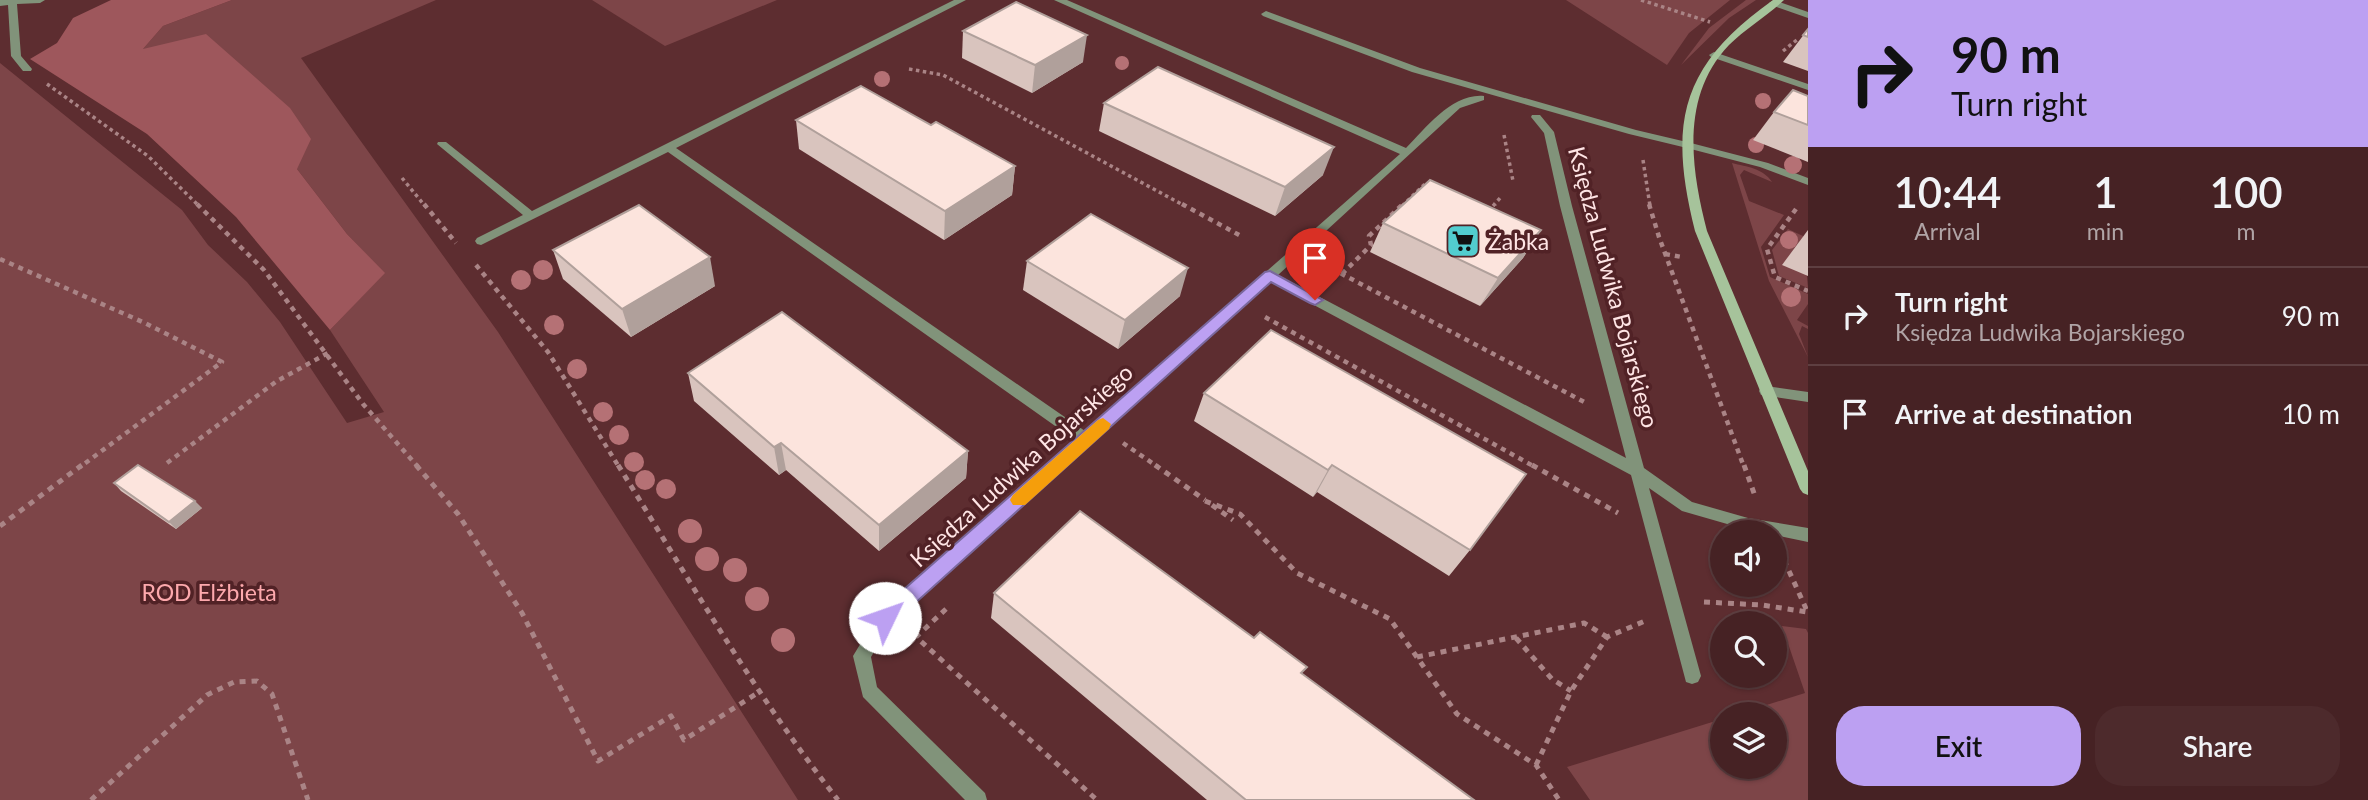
<!DOCTYPE html>
<html lang="en">
<head>
<meta charset="utf-8">
<style>
	body { margin:0; font-family:Lato,sans-serif; background:#4d2a2c; color:#f1f3f6; height:100vh; display:flex; flex-direction:column; font-size:26px; white-space:nowrap }
	* { box-sizing:border-box; margin:0 }
	p { font-size:23px; color:#b0a4a6 }
	.icon { flex:none; width:38px; height:38px; fill:none; stroke:currentColor; stroke-width:2; stroke-linecap:round; stroke-linejoin:round }
	.map { position:relative; flex:1; overflow:hidden }
	.details { display:flex; flex-direction:column; background:#462224; width:560px }
	.details>* { flex:none }
	.hud { background:#bca0f2; color:#111; overflow:hidden }
	.fabs { position:absolute; left:1710px; top:520px; display:grid; gap:14px }
	.fabs a { display:grid; place-items:center; width:77px; height:77px; border-radius:50%; background:#462224; box-shadow:0 2px 5px #0004,0 0 0 2px #5e3f41; font-size:35px }
	.pin { position:absolute; display:grid; place-items:center; width:60px; height:60px; color:#fff; margin:-72px -30px; border-radius:50% 50% 50% 0; rotate:-45deg; box-shadow:0 0 7px #0007 }
	.pin .icon { rotate:45deg }
	.me { position:absolute; width:77px; margin:-38px; rotate:48deg; stroke-linejoin:round; filter:drop-shadow(0 0 5px #0008) }
	.turn { display:flex; align-items:center; gap:24px; height:147px; padding:0 28px; font-size:32px }
	.turn .icon { width:91px; height:91px; stroke-width:2.5 }
	.turn b { display:block; font-size:49px; line-height:60px }
	.eta { display:flex; justify-content:space-evenly; align-items:center; height:119px; text-align:center }
	.eta b { font-size:42px; font-weight:600; line-height:49px }
	.primary-button { display:flex; gap:14px; margin-top:auto; padding:14px 28px }
	.primary-button a { flex:1; height:80px; border-radius:28px; background:#bca0f2; color:#111; font-size:28px; font-weight:600; line-height:80px; text-align:center }
	.primary-button a+a { background:#4d2a2c; color:#f1f3f6 }
	ul { padding:0; list-style:none }
	li { display:flex; align-items:center; gap:21px; height:98px; padding:0 28px; border-top:2px solid #5e3f41 }
	li div { flex:1 }
	li b { display:block; font-size:26px }
	li em { font-style:normal }
	main { display:flex; flex:1; min-height:0 }
	.map>svg:first-child { display:block }
	.green { fill:#7d4548 }
	.forest { fill:#9e575c }
	.lines { fill:none; stroke-linecap:round; stroke-linejoin:round }
	.path-far2 { stroke:#aa8486; stroke-width:3.5; stroke-dasharray:3.5 3.5; stroke-linecap:butt }
	.path-far1 { stroke:#aa8486; stroke-width:4.5; stroke-dasharray:5 5; stroke-linecap:butt }
	.path { stroke:#aa8486; stroke-width:5; stroke-dasharray:6 6; stroke-linecap:butt }
	.lane { fill:#81937a; fill-rule:evenodd }
	.street { fill:#81937a; fill-rule:evenodd }
	.secondary { fill:#a6c39b; fill-rule:evenodd }
	.tree { fill:#b57175 }
	.wall { fill:#d9c4be }
	.shaded-wall { fill:#b0a09b }
	.building { fill:#fce4dd; stroke:#b0a09b; stroke-width:2 }
	.route { fill:#bca0f2; stroke:#7a689d; stroke-width:2 }
	.slow { fill:#f59e0b }
	.labels { text-anchor:middle; dominant-baseline:central; stroke-width:7; stroke-linejoin:round; paint-order:stroke }
	.poi-label { font-size:23px; fill:#ffe5e5; stroke:#512226; text-anchor:start }
	.street-label { font-size:23px; fill:#ffe5e5; stroke:#512226 }
	.park-label { font-size:23px; fill:#fda9ad; stroke:#512226 }
</style>
</head>
<body>
<main>
<div class="map">
<svg width="1808" height="800" viewBox="0 0 1808 800">
	<rect width="100%" height="100%" fill="#5d2d30"/>
	<g class="green">
		<polygon points="232,0 436,0 301,58 498,332 798,800 0,800 0,63 182,210 208,245 247,282 280,322 347,423 384,412 330,330 384,273 347,234 297,169 142,50 163,26"/>
		<polygon points="592,0 777,0 665,46"/>
		<polygon points="1566,0 1730,0 1689,33 1667,65"/>
		<polygon points="1746,0 1756,0 1729,18 1681,65 1709,28"/>
		<path d="M1732,163C1747,167 1763,168 1772,182L1744,170L1740,175L1749,201L1784,215L1761,247L1770,277L1808,294V304L1797,320L1808,326V329L1802,326L1799,334L1808,357L1769,281Z"/>
		<polygon points="1788,229 1803,236 1808,288 1779,276 1772,250"/>
		<polygon points="1782,626 1806,629 1808,633 1808,800 1590,800 1567,767 1722,719 1722,766 1774,766 1774,714 1738,714 1805,693"/>
	</g>
	<polygon class="forest" points="111,0 232,0 163,26 143,49 206,34 290,108 311,139 297,169 347,234 385,273 330,330 236,217 147,134 30,59 57,43 73,18"/>
	<g class="lines">
		<g class="path-far2">
			<polyline points="1641,0 1710,22"/>
			<polyline points="1783,51 1798,39"/>
			<polyline points="909,69 943,75 1185,206"/>
			<polyline points="47,84 148,156 199,206"/>
			<polyline points="1504,135 1513,181"/>
			<polyline points="1643,160 1650,206"/>
			<polyline points="402,178 425,206"/>
			<polyline points="1402,206 1427,182"/>
			<polyline points="1493,206 1501,197"/>
		</g>
		<g class="path-far1">
			<polyline points="197,204 264,270 363,404 418,467"/>
			<polyline points="424,204 456,243"/>
			<polyline points="1182,204 1241,236"/>
			<polyline points="1649,204 1659,237 1744,467"/>
			<polyline points="1796,209 1767,249 1775,277 1808,291"/>
			<polyline points="1488,212 1495,204"/>
			<polyline points="1665,254 1682,257"/>
			<polyline points="0,259 145,323 222,362 80,467"/>
			<polyline points="1323,264 1588,404"/>
			<polyline points="476,265 548,352 619,467"/>
			<polyline points="1342,274 1371,245 1369,236 1403,204"/>
			<polyline points="1265,317 1535,467"/>
			<polyline points="1123,443 1158,467"/>
			<polyline points="167,463 277,381 328,353"/>
		</g>
		<g class="path">
			<polyline points="416,465 458,514 522,613 598,761 671,716 684,740 759,692"/>
			<path d="M618,465C689,579 755,695 838,800"/>
			<polyline points="1155,465 1205,500"/>
			<polyline points="1532,465 1618,513"/>
			<polyline points="1744,465 1755,496"/>
			<polyline points="1205,501 1240,514 1297,573 1390,619 1457,714 1536,765 1559,800"/>
			<polyline points="1212,505 1233,520"/>
			<polyline points="0,526 82,465"/>
			<polyline points="1784,560 1808,613"/>
			<polyline points="1704,602 1762,605 1807,612"/>
			<polyline points="946,609 916,637 1097,800"/>
			<polyline points="1516,638 1552,679 1571,691"/>
			<polyline points="1417,657 1584,623 1607,637"/>
			<polyline points="1536,765 1571,691 1607,637 1645,621"/>
			<polyline points="91,800 207,695 234,682 257,681 272,694 308,800"/>
		</g>
		<polygon class="lane" points="1266,11 1420,68 1636,130 1691,143 1692,145 1687,148 1629,134 1412,72 1263,16 1261,14"/>
		<g class="street">
			<polygon points="0,0 45,0 40,3 17,4 21,56 32,69 31,71 23,71 11,56 8,5 0,6"/>
			<path d="M954,0H966L676,148L1085,431L1400,154L1054,0H1067L1406,148C1426,128 1452,93 1484,96V100L1460,108L1278,275L1626,458L1560,206L1544,133L1531,117L1532,115H1540L1554,132L1572,206L1644,468L1692,502L1748,518L1808,528V542L1774,535V532L1748,530L1682,511L1649,488L1701,676L1698,682L1692,684L1686,682L1631,475L1271,282L891,623L871,657L877,687L985,793L987,800H965L863,697L853,656L879,613L1075,440L668,152L481,245L477,244L475,241L477,238L523,215L437,144L438,142H446L532,211Z"/>
			<polygon points="1774,0 1808,12 1808,18 1771,5 1769,3"/>
			<polygon points="1714,52 1808,84 1808,90 1711,57 1709,55"/>
			<polygon points="1687,142 1768,163 1808,178 1808,185 1760,167 1683,147 1683,143"/>
			<polygon points="1766,386 1808,392 1808,402 1761,395 1759,391 1761,387"/>
		</g>
		<path class="secondary" d="M1773,0H1784C1767,16 1746,28 1729,45C1680,96 1691,169 1707,231L1808,471V495L1803,493L1800,489L1695,231C1668,123 1680,66 1773,0Z"/>
	</g>
	<g class="tree">
		<circle cx="1122" cy="63" r="7"/>
		<circle cx="882" cy="79" r="8"/>
		<circle cx="1763" cy="101" r="8"/>
		<circle cx="1756" cy="145" r="8"/>
		<circle cx="1793" cy="165" r="9"/>
		<circle cx="1789" cy="240" r="9"/>
		<circle cx="543" cy="270" r="10"/>
		<circle cx="521" cy="280" r="10"/>
		<circle cx="1791" cy="297" r="10"/>
		<circle cx="554" cy="325" r="10"/>
		<circle cx="577" cy="369" r="10"/>
		<circle cx="603" cy="412" r="10"/>
		<circle cx="619" cy="435" r="10"/>
		<circle cx="634" cy="462" r="10"/>
		<circle cx="645" cy="480" r="10"/>
		<circle cx="666" cy="489" r="10"/>
		<circle cx="690" cy="531" r="12"/>
		<circle cx="707" cy="559" r="12"/>
		<circle cx="735" cy="570" r="12"/>
		<circle cx="757" cy="599" r="12"/>
		<circle cx="783" cy="640" r="12"/>
	</g>
	<g class="wall">
		<polygon points="1808,29 1808,71 1783,62"/>
		<polygon points="963,31 1083,62 1032,93 962,58"/>
		<polygon points="1808,96 1808,162 1753,140 1774,112"/>
		<polygon points="1104,103 1323,175 1275,216 1099,131"/>
		<polygon points="796,120 931,125 1015,166 1012,195 944,240 799,149"/>
		<polygon points="1383,223 1541,230 1523,258 1480,306 1370,252"/>
		<polygon points="1808,230 1808,276 1782,265"/>
		<polygon points="553,250 715,286 631,337 563,279"/>
		<polygon points="1027,261 1180,296 1118,349 1023,290"/>
		<polygon points="1271,330 1470,550 1449,576 1317,492 1313,497 1194,421 1204,393"/>
		<polygon points="688,373 968,451 966,478 879,551 786,470 779,475 694,401"/>
		<polygon points="114,483 202,508 176,529 121,491"/>
		<polygon points="994,593 1302,674 1474,800 1207,800 991,618"/>
	</g>
	<g class="shaded-wall">
		<polygon points="1087,35 1083,62 1032,93 1035,65"/>
		<polygon points="1334,147 1323,175 1275,216 1285,187"/>
		<polygon points="1015,166 1012,195 944,240 945,211"/>
		<polygon points="1541,230 1523,258 1480,306 1498,278"/>
		<polygon points="710,257 715,286 631,337 622,309"/>
		<polygon points="1188,268 1180,296 1118,349 1125,320"/>
		<polygon points="781,443 786,470 779,475 774,447"/>
		<polygon points="968,451 966,478 879,551 879,525"/>
		<polygon points="1332,465 1317,492 1313,497 1328,470"/>
		<polygon points="195,501 202,508 176,529 169,522"/>
	</g>
	<g class="building">
		<polygon points="1016,2 1087,35 1035,65 963,31"/>
		<polygon points="1808,29 1808,37 1803,35"/>
		<polygon points="1158,67 1334,147 1285,187 1104,103"/>
		<polygon points="861,86 931,125 936,122 1015,166 945,211 796,120"/>
		<polygon points="1793,90 1808,96 1808,125 1774,112"/>
		<polygon points="1430,180 1541,230 1498,278 1383,223"/>
		<polygon points="639,205 710,257 622,309 553,250"/>
		<polygon points="1091,214 1188,268 1125,320 1027,261"/>
		<polygon points="782,312 968,451 879,525 781,443 774,447 688,373"/>
		<polygon points="1271,330 1526,474 1470,550 1332,465 1328,470 1204,393"/>
		<polygon points="138,465 195,501 169,522 114,483"/>
		<polygon points="1080,511 1254,638 1260,632 1307,667 1301,673 1474,800 1246,800 994,593"/>
	</g>
	<polygon class="route" points="1270,271 1323,300 1315,305 1310,303 1271,282 892,624 885,627 878,624 876,618 878,612 1265,272"/>
	<polygon class="slow" points="1103,418 1111,424 1109,429 1025,505 1013,505 1010,500 1013,495 1098,420"/>
	<defs>
		<symbol id="supermarket-square" viewBox="-11 -11 22 22"><rect x="-9" y="-9" width="18" height="18" rx="4" fill="#52cdcf" stroke="#512226"/><path d="M-6-5.5h2.5l.6 2H6L4.5 2H-2.5L-4.4-4H-6ZM-1.5 3.2a1.3 1.3 0 1 0 .1 0ZM3 3.2a1.3 1.3 0 1 0 .1 0Z" fill="#111"/></symbol>
	</defs>
	<g fill-rule="evenodd">
		<use href="#supermarket-square" x="1444" y="222" width="38" height="38"/>
	</g>
	<g class="labels">
		<g class="poi-label">
			<text x="1488" y="241">Żabka</text>
		</g>
		<g class="street-label">
			<text transform="translate(1614 287) rotate(75)">Księdza Ludwika Bojarskiego</text>
			<text transform="translate(1021 465) rotate(-42)">Księdza Ludwika Bojarskiego</text>
		</g>
		<g class="park-label">
			<text x="209" y="592">ROD Elżbieta</text>
		</g>
	</g>
</svg>
<div class="fabs">
<a><svg class="icon" aria-label="sound" viewBox="0 0 24 24"><path d="M4 9h4l5-4v14l-5-4H4zM17 9q2 3 0 6"/></svg></a>
<a><svg class="icon" aria-label="search" viewBox="0 0 24 24"><circle cx="10" cy="10" r="6"/><path d="M15 15l6 6"/></svg></a>
<a><svg class="icon" aria-label="layers" viewBox="0 0 24 24"><path d="M12 4l9 5-9 5-9-5zM3 14l9 5 9-5"/></svg></a>
</div>
<div class="pin" style="left:1315px;top:300px;background:#d93025"><svg class="icon" aria-label="arrive" viewBox="0 0 24 24"><path d="M6 21V4h12l-3 4 3 4H6"/></svg></div>
<svg class="me" style="left:885px;top:618px" viewBox="-20 -20 40 40"><circle r="19" fill="#fff"/><path d="M0-13L10 11 0 6-10 11z" fill="#bca0f2"/></svg>
</div>
<section class="details">
<div class="hud">
<div class="turn"><svg class="icon" aria-label="right" viewBox="0 0 24 24"><path d="M7 20v-9h11M14 6l5 5-5 5"/></svg><div><b>90 m</b>Turn right</div></div>
</div>
<div class="eta">
<div><b>10:44</b><p>Arrival</p></div>
<div><b>1</b><p>min</p></div>
<div><b>100</b><p>m</p></div>
</div>
<ul>
<li><svg class="icon" aria-label="right" viewBox="0 0 24 24"><path d="M7 20v-9h11M14 6l5 5-5 5"/></svg><div><b>Turn right</b><p>Księdza Ludwika Bojarskiego</p></div><em>90 m</em></li>
<li><svg class="icon" aria-label="arrive" viewBox="0 0 24 24"><path d="M6 21V4h12l-3 4 3 4H6"/></svg><div><b>Arrive at destination</b></div><em>10 m</em></li>
</ul>
<div class="primary-button"><a>Exit</a><a>Share</a></div>
</section>
</main>
</body>
</html>
